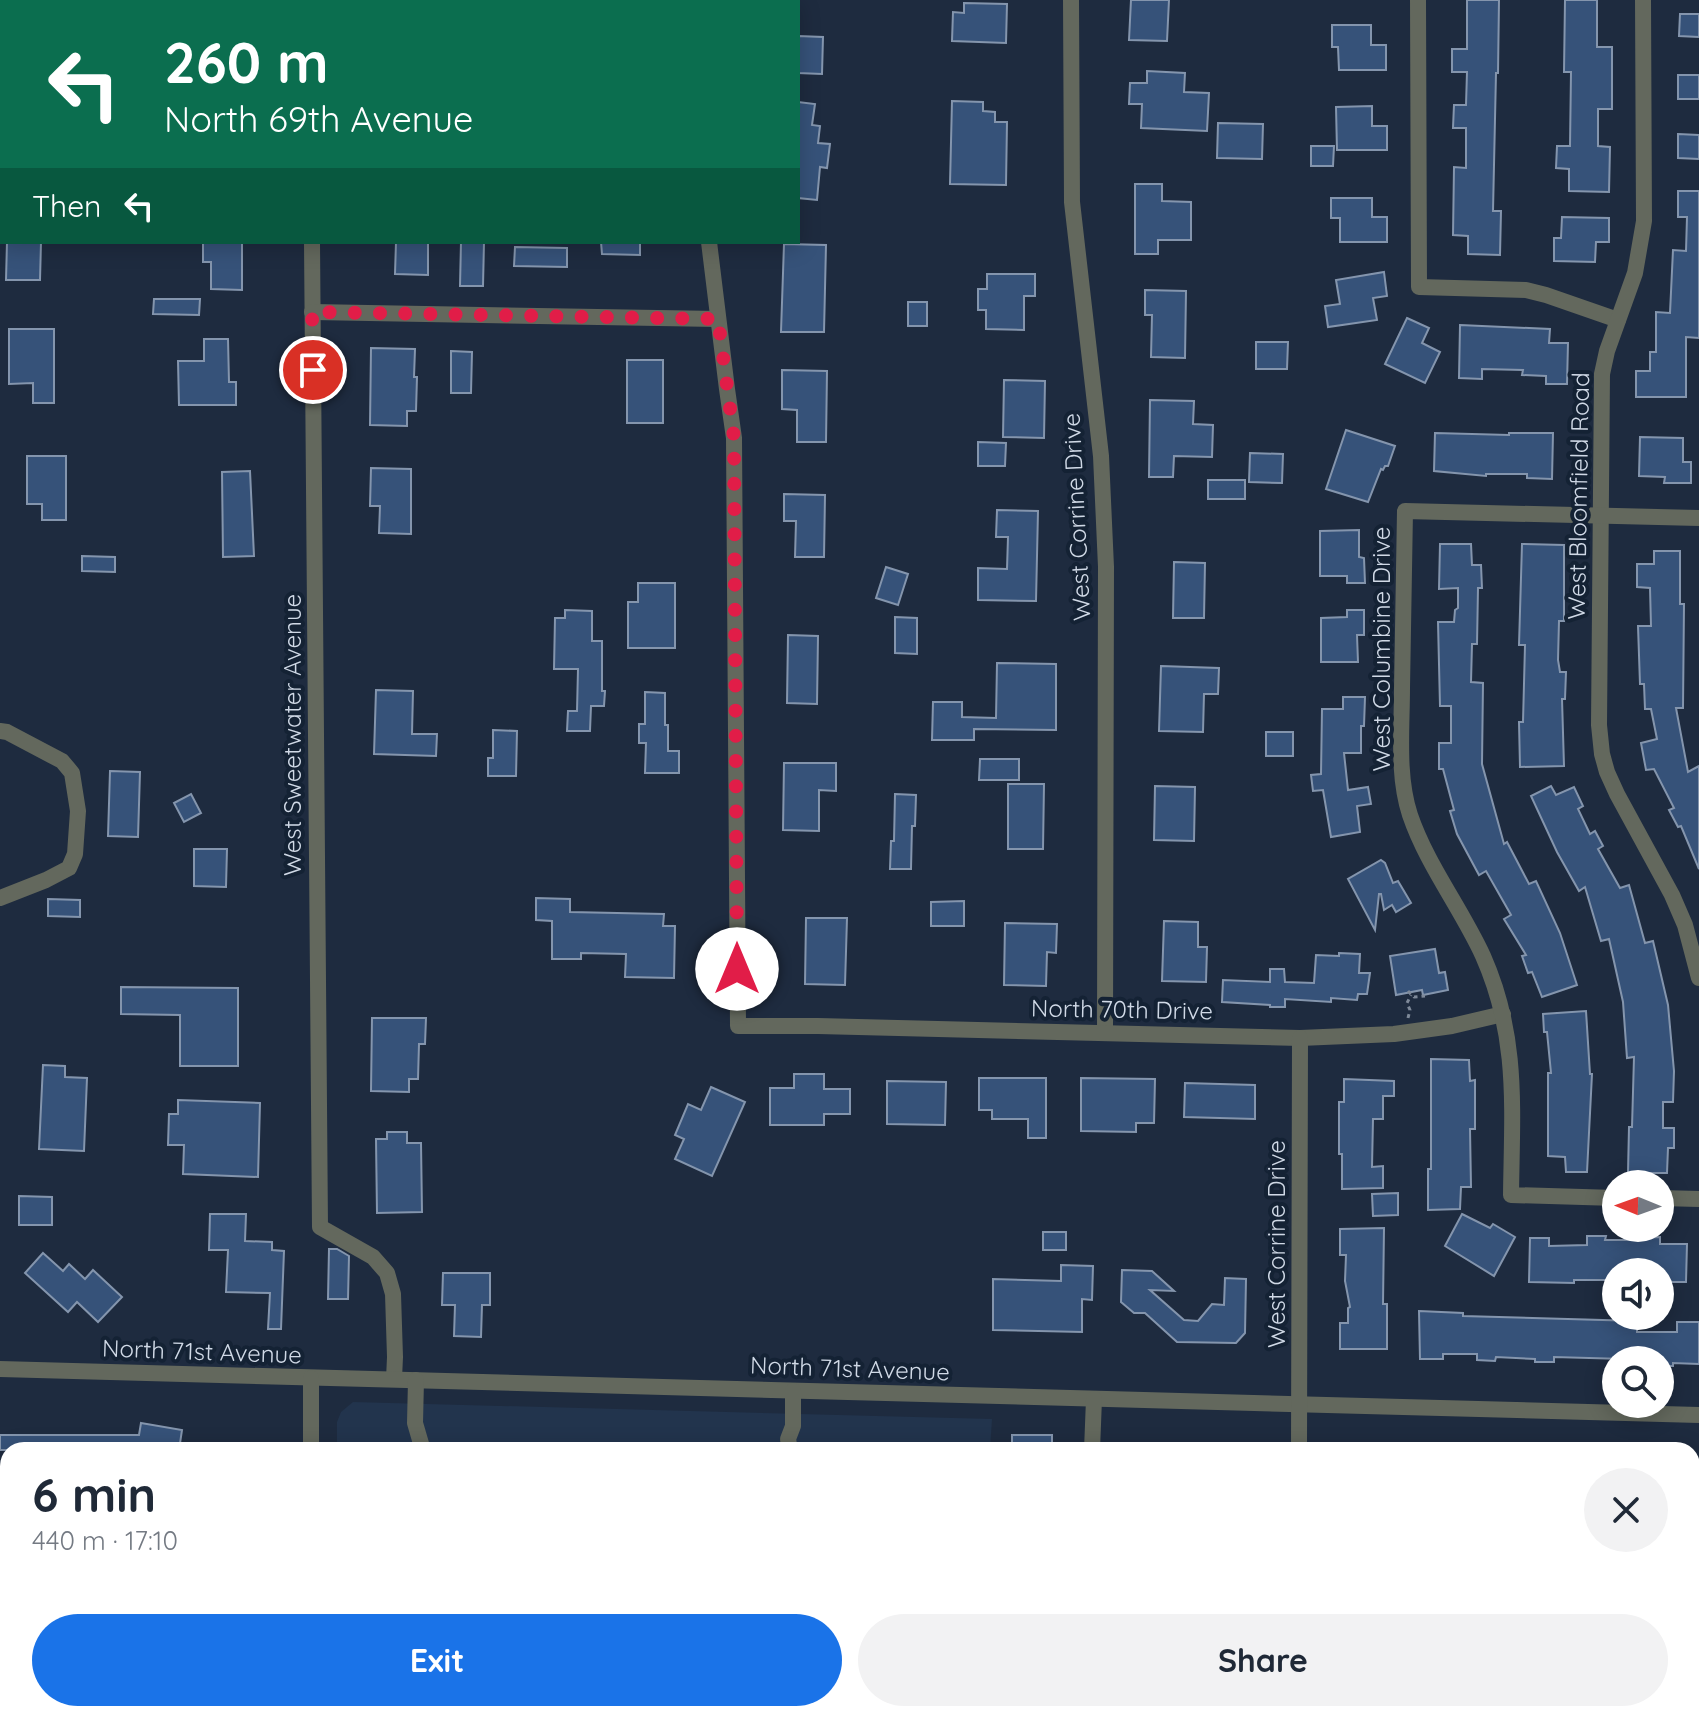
<!DOCTYPE html>
<html lang="en">
<head>
<meta charset="utf-8">
<style>
	body { margin:0; font-family:Quicksand,sans-serif; background:#f2f2f3; color:#1f2937; height:100vh; display:flex; flex-direction:column; font-size:30px; white-space:nowrap }
	* { box-sizing:border-box; margin:0 }
	p { font-size:26px; color:#747a83 }
	.icon { flex:none; width:44px; height:44px; fill:none; stroke:currentColor; stroke-width:2; stroke-linecap:round; stroke-linejoin:round }
	.map { position:relative; flex:1; overflow:hidden }
	.drawer { position:absolute; left:0px; top:1442px; width:1700px; height:280px; display:flex; flex-direction:column; background:#fff; border-radius:24px 24px 0 0; box-shadow:0 4px 20px #0003 }
	.drawer>* { flex:none }
	.banner { position:absolute; left:0px; top:0px; width:800px; height:244px; box-shadow:0 4px 20px #0003; background:#0b6e4f; color:#fff; overflow:hidden }
	.needle { width:52px; rotate:271deg }
	.tools { position:absolute; left:1602px; top:1170px; display:grid; gap:16px }
	.tools a { display:grid; place-items:center; width:72px; height:72px; border-radius:50%; background:#fff; box-shadow:0 4px 20px #0003; font-size:40px }
	.pin { position:absolute; display:grid; place-items:center; width:68px; height:68px; color:#fff; margin:-34px; border:4px solid #fff; border-radius:50%; box-shadow:0 2px 8px #0007 }
	.me { position:absolute; width:88px; margin:-44px; rotate:0deg; stroke-linejoin:round; filter:drop-shadow(0 0 6px #0008) }
	.turn { display:flex; align-items:center; gap:28px; height:168px; padding:0 32px; font-size:36px }
	.turn .icon { width:104px; height:104px; stroke-width:2.5 }
	.turn b { display:block; font-size:56px; line-height:68px }
	.then { display:flex; align-items:center; height:76px; padding:0 32px; background:#0003; gap:16px; font-size:30px }
	.round { display:grid; place-items:center; flex:none; width:84px; height:84px; border-radius:42px; background:#f2f2f3 }
	.overview { display:flex; align-items:center; justify-content:space-between; height:136px; padding:0 32px }
	h1 { font-size:48px; font-weight:700; line-height:60px }
	.primary-button { display:flex; gap:16px; margin-top:auto; padding:16px 32px }
	.primary-button a { flex:1; height:92px; border-radius:48px; background:#1a73e8; color:#fff; font-size:32px; font-weight:700; line-height:92px; text-align:center }
	.primary-button a+a { background:#f2f2f3; color:#1f2937 }
	.map>svg:first-child { display:block }
	.built { fill:#22344d }
	.building { fill:#365279; stroke:#8495ad; stroke-width:2 }
	.lines { fill:none; stroke-linecap:round; stroke-linejoin:round }
	.path { stroke:#7e8999; stroke-width:3; stroke-dasharray:4 4; stroke-linecap:butt }
	.minor { stroke:#63685d; stroke-width:16 }
	.route { stroke:#e11d48; stroke-width:14; stroke-dasharray:0 25.2 }
	.labels { text-anchor:middle; dominant-baseline:central; stroke-width:8; stroke-linejoin:round; paint-order:stroke }
	.street-label { font-size:24px; fill:#d0d9e6; stroke:#142234 }
</style>
</head>
<body>
<div class="map">
<svg width="1699" height="1722" viewBox="0 0 1699 1722">
	<rect width="100%" height="100%" fill="#1e2b3f"/>
	<g class="built">
		<polygon points="353,1402 992,1419 990,1450 337,1450 337,1422 341,1412"/>
		<polygon points="347,1714 944,1714 941,1722 347,1722"/>
	</g>
	<g class="building">
		<polygon points="1131,0 1169,0 1167,41 1129,40"/>
		<polygon points="1467,0 1499,0 1498,73 1496,73 1493,211 1501,211 1500,255 1468,254 1468,236 1453,235 1454,167 1466,168 1466,128 1453,128 1454,105 1466,105 1467,72 1452,72 1452,49 1467,49"/>
		<polygon points="1565,0 1597,0 1597,47 1612,47 1612,109 1598,109 1598,146 1610,147 1609,192 1569,191 1569,169 1556,168 1557,146 1570,146 1571,72 1564,72"/>
		<polygon points="964,3 1007,4 1006,43 952,41 953,12 964,13"/>
		<polygon points="1680,14 1699,14 1699,37 1679,36"/>
		<polygon points="1332,25 1371,25 1371,45 1386,45 1386,70 1339,70 1338,47 1332,47"/>
		<polygon points="798,36 823,37 822,74 798,73"/>
		<polygon points="1147,71 1185,73 1184,92 1209,93 1207,131 1141,128 1142,104 1129,104 1130,83 1147,83"/>
		<rect x="1678" y="75" width="21" height="24"/>
		<polygon points="952,101 983,102 983,111 995,112 995,122 1007,122 1006,185 950,184"/>
		<polygon points="798,102 815,104 812,125 820,126 818,143 830,144 827,168 820,167 817,200 798,198"/>
		<polygon points="1372,106 1372,126 1387,126 1387,150 1337,150 1336,107"/>
		<polygon points="1218,123 1263,124 1262,159 1217,158"/>
		<polygon points="1678,134 1699,135 1699,159 1678,158"/>
		<polygon points="1311,146 1334,146 1333,166 1311,166"/>
		<polygon points="1135,184 1162,184 1162,201 1191,202 1191,240 1158,240 1158,254 1135,254"/>
		<polygon points="1678,191 1699,191 1699,338 1686,337 1686,397 1636,397 1636,371 1650,371 1650,352 1656,352 1656,312 1670,313 1673,250 1686,251 1687,217 1678,217"/>
		<polygon points="1331,198 1372,198 1372,217 1387,217 1387,242 1340,242 1340,218 1331,218"/>
		<polygon points="1562,217 1609,218 1609,242 1596,242 1595,262 1554,261 1554,238 1561,238"/>
		<polygon points="7,242 41,242 40,280 6,280"/>
		<polygon points="203,242 242,242 242,290 211,289 211,262 203,262"/>
		<polygon points="396,242 428,242 428,275 395,274"/>
		<polygon points="461,242 484,242 483,286 460,286"/>
		<polygon points="601,242 640,242 640,255 602,254"/>
		<polygon points="784,244 826,245 824,332 781,332"/>
		<polygon points="515,247 567,248 567,267 514,266"/>
		<polygon points="1384,272 1387,296 1373,298 1377,320 1328,327 1325,306 1340,304 1336,280"/>
		<polygon points="987,274 1035,274 1035,296 1024,296 1024,330 986,329 986,310 978,310 978,289 987,289"/>
		<polygon points="1145,290 1186,291 1185,358 1151,357 1152,315 1145,315"/>
		<polygon points="154,299 200,299 199,315 153,314"/>
		<rect x="908" y="302" width="19" height="24"/>
		<polygon points="1407,318 1429,328 1422,343 1440,352 1425,383 1385,364"/>
		<polygon points="1460,325 1550,329 1549,343 1568,343 1567,384 1546,384 1546,376 1522,375 1523,370 1482,369 1482,379 1459,378"/>
		<polygon points="9,329 54,329 54,403 33,403 33,383 9,384"/>
		<polygon points="204,339 228,339 229,382 236,382 236,405 179,405 178,361 204,361"/>
		<polygon points="1256,342 1288,342 1287,369 1256,369"/>
		<polygon points="371,348 415,349 414,377 417,377 416,411 407,411 407,426 370,425"/>
		<polygon points="451,351 472,352 471,393 451,393"/>
		<rect x="627" y="360" width="36" height="63"/>
		<polygon points="782,370 827,371 826,442 797,442 797,410 782,409"/>
		<polygon points="1004,380 1045,381 1044,438 1003,437"/>
		<polygon points="1150,400 1194,401 1193,424 1213,425 1212,457 1174,456 1173,477 1149,477"/>
		<polygon points="1346,430 1395,446 1388,466 1385,466 1383,470 1381,469 1368,502 1326,489"/>
		<polygon points="1435,433 1509,435 1509,433 1553,433 1552,479 1527,478 1527,474 1486,474 1486,476 1434,471"/>
		<polygon points="1640,437 1683,438 1683,462 1691,462 1691,483 1664,483 1665,477 1639,476"/>
		<polygon points="978,442 1006,443 1005,466 978,466"/>
		<polygon points="1250,453 1283,454 1282,483 1249,482"/>
		<polygon points="27,456 66,456 66,520 42,520 42,504 27,504"/>
		<polygon points="371,468 411,469 411,534 379,533 380,506 370,506"/>
		<polygon points="250,471 254,556 223,557 222,472"/>
		<rect x="1208" y="480" width="37" height="19"/>
		<polygon points="784,494 825,495 824,557 795,557 796,521 784,521"/>
		<polygon points="997,510 1038,511 1036,601 978,600 978,568 1007,569 1008,537 996,537"/>
		<polygon points="1359,530 1359,557 1364,558 1365,583 1347,583 1347,576 1320,576 1320,531"/>
		<polygon points="1440,544 1471,544 1472,565 1481,565 1482,588 1478,588 1477,644 1472,644 1471,682 1483,683 1482,764 1504,844 1507,842 1529,884 1536,881 1560,933 1577,985 1542,997 1532,972 1528,973 1522,956 1526,955 1504,919 1511,915 1486,871 1479,875 1457,834 1450,811 1454,810 1443,769 1439,769 1439,743 1451,743 1451,706 1440,706 1438,622 1454,622 1455,610 1458,608 1458,588 1439,589"/>
		<polygon points="1522,544 1564,545 1564,621 1559,621 1558,660 1560,672 1566,672 1565,699 1562,699 1564,766 1520,767 1519,722 1523,722 1525,645 1519,645"/>
		<polygon points="1654,551 1680,551 1680,604 1684,604 1683,708 1676,708 1688,772 1699,766 1699,869 1681,826 1678,827 1669,810 1674,808 1654,769 1646,770 1641,743 1657,739 1651,709 1645,709 1644,684 1640,684 1638,626 1651,626 1650,588 1637,587 1637,564 1654,564"/>
		<polygon points="82,556 115,557 115,572 82,571"/>
		<polygon points="1174,562 1205,563 1204,618 1173,618"/>
		<polygon points="886,567 908,574 898,605 876,598"/>
		<polygon points="638,583 675,583 675,648 628,648 628,602 638,602"/>
		<polygon points="565,610 592,611 592,641 602,641 602,691 605,691 604,706 591,706 590,731 567,731 568,711 577,711 578,669 554,669 555,618 565,618"/>
		<polygon points="1347,610 1364,610 1364,635 1357,635 1358,662 1321,662 1321,618 1347,617"/>
		<polygon points="895,617 917,618 917,654 895,653"/>
		<polygon points="788,635 818,636 817,704 787,703"/>
		<polygon points="997,663 1056,664 1056,730 974,729 974,740 932,740 933,702 962,702 962,717 996,718"/>
		<polygon points="1161,666 1219,668 1218,694 1204,694 1203,732 1159,731"/>
		<polygon points="376,690 413,691 412,734 437,734 436,756 374,754"/>
		<polygon points="645,692 665,693 665,725 668,725 668,751 679,751 679,773 645,773 646,743 639,743 639,724 645,724"/>
		<polygon points="1343,697 1365,697 1364,726 1361,726 1361,753 1344,753 1348,790 1368,787 1371,804 1357,806 1360,832 1331,837 1323,790 1313,791 1311,775 1321,774 1322,709 1343,709"/>
		<polygon points="493,730 517,731 516,776 488,776 488,758 493,758"/>
		<rect x="1266" y="732" width="27" height="24"/>
		<polygon points="980,759 1019,759 1019,780 979,780"/>
		<polygon points="784,763 836,763 836,791 819,790 819,831 783,830"/>
		<polygon points="110,771 140,772 138,837 108,836"/>
		<polygon points="1008,784 1044,784 1043,849 1008,849"/>
		<polygon points="1155,786 1195,787 1194,841 1154,840"/>
		<polygon points="1551,786 1556,795 1574,787 1583,806 1578,809 1590,834 1595,831 1603,846 1598,849 1620,888 1629,885 1645,943 1653,941 1668,1005 1674,1071 1673,1102 1663,1102 1663,1128 1674,1128 1674,1148 1668,1148 1667,1173 1628,1173 1629,1127 1632,1127 1634,1057 1627,1058 1623,1002 1609,939 1601,941 1585,887 1579,891 1557,852 1531,796"/>
		<polygon points="191,794 201,813 184,822 174,803"/>
		<polygon points="895,794 916,795 915,826 912,826 911,869 890,869 891,841 894,841"/>
		<polygon points="194,849 227,849 226,887 194,886"/>
		<polygon points="1381,860 1385,863 1393,883 1398,881 1411,903 1396,912 1392,905 1384,910 1381,894 1379,894 1375,930 1348,879"/>
		<polygon points="536,898 570,899 570,912 664,914 663,926 675,926 674,978 625,977 626,954 581,953 581,959 552,959 552,921 536,920"/>
		<polygon points="48,899 80,900 80,917 48,916"/>
		<polygon points="964,901 964,926 931,926 931,902"/>
		<polygon points="806,918 847,918 845,985 805,984"/>
		<polygon points="1164,921 1198,922 1198,947 1207,947 1206,982 1162,981"/>
		<polygon points="1005,923 1057,924 1056,953 1047,952 1046,986 1004,985"/>
		<polygon points="1435,949 1439,973 1445,972 1448,990 1423,995 1422,990 1396,995 1390,956"/>
		<polygon points="1339,953 1360,954 1359,973 1370,973 1367,994 1358,994 1357,1000 1331,998 1331,1002 1285,999 1285,1007 1270,1007 1270,1005 1222,1002 1223,980 1270,982 1270,969 1284,969 1285,982 1314,983 1316,955 1339,956"/>
		<polygon points="121,987 238,988 238,1066 180,1066 180,1015 121,1014"/>
		<polygon points="1586,1011 1590,1074 1592,1074 1587,1172 1566,1172 1565,1157 1548,1156 1548,1073 1551,1073 1547,1032 1544,1032 1543,1014"/>
		<polygon points="372,1018 426,1018 425,1044 419,1044 418,1079 409,1079 409,1092 371,1091"/>
		<polygon points="1431,1059 1469,1060 1470,1081 1475,1080 1475,1129 1470,1129 1471,1187 1461,1187 1460,1209 1428,1210 1428,1169 1431,1169"/>
		<polygon points="43,1065 65,1066 65,1077 87,1078 84,1151 39,1149"/>
		<polygon points="794,1074 824,1074 824,1089 850,1089 850,1114 824,1114 824,1125 770,1125 770,1088 794,1088"/>
		<polygon points="979,1078 1046,1078 1046,1138 1028,1138 1028,1119 992,1119 992,1110 979,1110"/>
		<polygon points="1081,1078 1155,1079 1154,1123 1136,1123 1136,1132 1081,1131"/>
		<polygon points="1344,1079 1394,1081 1394,1096 1383,1096 1383,1119 1373,1119 1372,1167 1383,1166 1383,1188 1342,1189 1342,1154 1339,1154 1339,1102 1344,1102"/>
		<polygon points="887,1081 946,1082 945,1125 887,1124"/>
		<polygon points="1185,1083 1255,1085 1255,1119 1184,1117"/>
		<polygon points="711,1087 745,1102 712,1176 675,1159 684,1139 675,1135 688,1104 701,1110"/>
		<polygon points="178,1100 260,1103 258,1177 183,1174 184,1145 168,1145 169,1114 178,1114"/>
		<polygon points="387,1132 407,1132 407,1143 421,1143 422,1212 377,1213 376,1139 387,1139"/>
		<polygon points="1398,1193 1398,1215 1373,1216 1372,1194"/>
		<polygon points="19,1196 52,1197 52,1225 19,1225"/>
		<polygon points="210,1214 246,1214 245,1241 272,1242 272,1250 284,1251 281,1329 268,1329 270,1293 226,1292 228,1250 209,1250"/>
		<polygon points="1462,1214 1490,1228 1493,1224 1515,1237 1494,1276 1445,1246"/>
		<polygon points="1384,1228 1383,1304 1387,1304 1387,1349 1340,1349 1340,1323 1348,1323 1348,1308 1350,1307 1345,1281 1346,1255 1340,1255 1340,1229"/>
		<rect x="1043" y="1232" width="23" height="18"/>
		<polygon points="1587,1236 1606,1236 1605,1240 1642,1240 1642,1238 1660,1237 1660,1244 1687,1244 1686,1282 1660,1282 1660,1272 1616,1272 1616,1280 1574,1280 1574,1283 1529,1282 1530,1238 1549,1238 1549,1246 1587,1245"/>
		<polygon points="329,1249 337,1249 349,1256 348,1299 328,1299"/>
		<polygon points="43,1253 63,1271 69,1264 85,1279 93,1270 122,1297 98,1322 77,1302 68,1312 25,1273"/>
		<polygon points="1061,1265 1093,1266 1092,1300 1082,1299 1082,1332 993,1330 993,1279 1061,1281"/>
		<polygon points="1122,1270 1152,1271 1174,1291 1150,1290 1184,1320 1198,1321 1212,1304 1224,1305 1225,1278 1246,1279 1245,1333 1236,1343 1177,1342 1145,1313 1134,1313 1121,1302"/>
		<polygon points="443,1273 490,1273 490,1305 482,1305 481,1337 454,1336 455,1305 442,1305"/>
		<polygon points="1419,1311 1463,1313 1463,1316 1637,1321 1637,1332 1677,1332 1677,1322 1699,1322 1699,1364 1673,1363 1673,1366 1660,1366 1660,1360 1554,1357 1554,1362 1535,1362 1535,1359 1496,1357 1495,1361 1477,1360 1477,1354 1443,1354 1443,1359 1420,1359"/>
		<polygon points="141,1423 182,1430 179,1450 0,1450 0,1435 139,1435"/>
		<rect x="1012" y="1435" width="40" height="15"/>
	</g>
	<g class="lines">
		<g class="path">
			<polyline points="1408,991 1414,997 1425,996"/>
			<polyline points="1408,1018 1410,1010 1407,1003 1411,995"/>
		</g>
		<g class="minor">
			<polyline points="310,0 310,2"/>
			<polyline points="699,0 699,2"/>
			<polyline points="1071,0 1072,202 1101,456 1106,567 1105,1033"/>
			<polyline points="1418,0 1419,287 1526,290 1546,295 1618,320"/>
			<polyline points="1643,0 1644,221 1635,273 1607,351 1602,374 1599,725 1602,754 1607,772 1617,794 1672,895 1685,925 1699,978"/>
			<polyline points="312,242 320,1227 373,1257 387,1273 393,1294 395,1357 394,1379"/>
			<polyline points="709,242 727,389 734,438 738,1026 818,1026 1300,1038 1394,1034 1452,1026 1503,1014"/>
			<polyline points="312,312 718,319"/>
			<polyline points="0,731 7,732 62,761 72,773 78,811 75,854 69,868 46,880 0,898"/>
			<path d="M1616,1198L1511,1195C1512,1109 1519,1037 1483,956C1461,908 1427,865 1410,815C1397,776 1402,729 1402,688C1403,629 1404,570 1405,511L1699,518"/>
			<polyline points="1660,1198 1699,1199"/>
			<polyline points="0,1369 1699,1415"/>
			<polyline points="311,1378 311,1450"/>
			<polyline points="416,1380 415,1423 422,1447"/>
			<polyline points="790,1450 788,1439 793,1426 793,1391"/>
			<polyline points="1092,1450 1094,1399"/>
			<polyline points="1299,1450 1300,1038"/>
			<polyline points="0,1511 8,1512"/>
			<polyline points="1692,1546 1699,1546"/>
			<polyline points="312,1714 313,1722"/>
			<polyline points="165,1722 165,1714"/>
			<polyline points="1047,1722 1050,1714"/>
			<polyline points="1268,1722 1271,1714"/>
			<polyline points="1478,1722 1481,1714"/>
		</g>
	</g>
	<g class="lines">
		<polyline class="route" points="313,370 312,312 718,319 734,438 737,969"/>
	</g>
	<g class="labels">
		<g class="street-label">
			<text transform="translate(1578 496) rotate(-89)">West Bloomfield Road</text>
			<text transform="translate(1076 517) rotate(-93)">West Corrine Drive</text>
			<text transform="translate(1381 649) rotate(-90)">West Columbine Drive</text>
			<text transform="translate(292 735) rotate(-90)">West Sweetwater Avenue</text>
			<text transform="translate(1122 1009) rotate(1)">North 70th Drive</text>
			<text transform="translate(1276 1244) rotate(-90)">West Corrine Drive</text>
			<text transform="translate(202 1351) rotate(2)">North 71st Avenue</text>
			<text transform="translate(850 1368) rotate(2)">North 71st Avenue</text>
		</g>
	</g>
</svg>
<div class="tools">
<a><svg class="needle" viewBox="-14 -14 28 28"><path d="M0-13l5 13h-10z" fill="#e53935"/><path d="M0 13l5-13h-10z" fill="#747a83"/></svg></a>
<a><svg class="icon" aria-label="sound" viewBox="0 0 24 24"><path d="M4 9h4l5-4v14l-5-4H4zM17 9q2 3 0 6"/></svg></a>
<a><svg class="icon" aria-label="search" viewBox="0 0 24 24"><circle cx="10" cy="10" r="6"/><path d="M15 15l6 6"/></svg></a>
</div>
<div class="pin" style="left:313px;top:370px;background:#d93025"><svg class="icon" aria-label="arrive" viewBox="0 0 24 24"><path d="M6 21V4h12l-3 4 3 4H6"/></svg></div>
<svg class="me" style="left:737px;top:969px" viewBox="-20 -20 40 40"><circle r="19" fill="#fff"/><path d="M0-13L10 11 0 6-10 11z" fill="#e11d48"/></svg>
<div class="banner">
<div class="turn"><svg class="icon" aria-label="left" viewBox="0 0 24 24"><path d="M17 20v-9H6M10 6l-5 5 5 5"/></svg><div><b>260 m</b>North 69th Avenue</div></div>
<div class="then">Then<svg class="icon" aria-label="left" viewBox="0 0 24 24"><path d="M17 20v-9H6M10 6l-5 5 5 5"/></svg></div>
</div>
<section class="drawer">
<div class="overview"><div><h1>6 min</h1><p>440 m · 17:10</p></div><a class="round"><svg class="icon" aria-label="close" viewBox="0 0 24 24"><path d="M6 6l12 12M18 6L6 18"/></svg></a></div>
<div class="primary-button"><a>Exit</a><a>Share</a></div>
</section>
</div>
</body>
</html>
